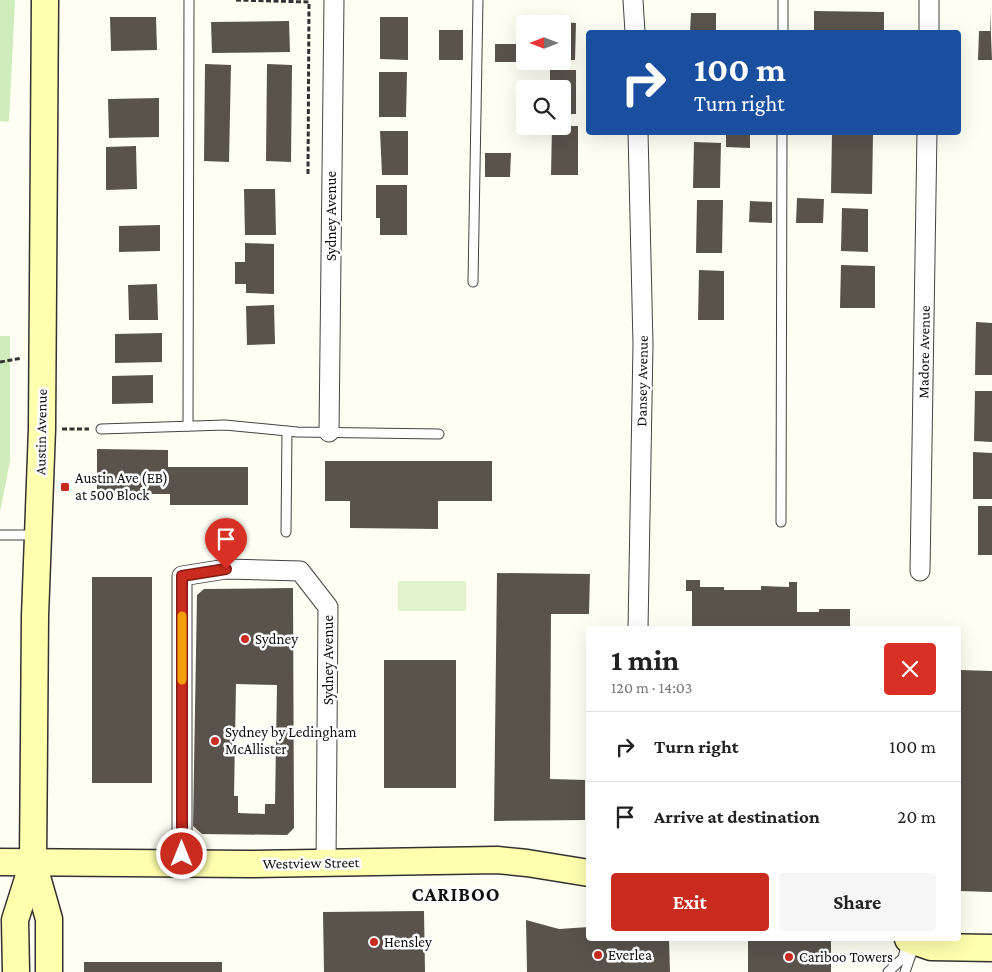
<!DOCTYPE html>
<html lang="en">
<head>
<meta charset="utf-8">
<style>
	body { margin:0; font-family:"Crimson Pro",serif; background:#f6f6f6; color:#222; height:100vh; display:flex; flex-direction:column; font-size:19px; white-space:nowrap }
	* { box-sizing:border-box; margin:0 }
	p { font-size:16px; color:#767676 }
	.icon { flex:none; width:28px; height:28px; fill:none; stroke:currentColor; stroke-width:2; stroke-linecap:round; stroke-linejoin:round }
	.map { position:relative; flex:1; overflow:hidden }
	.side { position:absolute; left:586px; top:626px; width:375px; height:315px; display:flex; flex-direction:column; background:#fff; border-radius:5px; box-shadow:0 5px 20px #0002 }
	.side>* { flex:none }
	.guide { position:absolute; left:586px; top:30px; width:375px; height:105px; border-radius:5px; box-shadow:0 5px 20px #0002; background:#1a4fa0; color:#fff; overflow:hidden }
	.needle { width:32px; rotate:270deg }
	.fabs { position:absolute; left:516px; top:15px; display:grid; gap:10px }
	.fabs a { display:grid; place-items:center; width:55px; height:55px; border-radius:5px; background:#fff; box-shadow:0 5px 20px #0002; font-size:25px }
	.pin { position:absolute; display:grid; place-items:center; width:42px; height:42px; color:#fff; margin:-51px -21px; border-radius:50% 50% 50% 0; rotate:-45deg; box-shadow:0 0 5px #0007 }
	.pin .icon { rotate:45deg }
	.me { position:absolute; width:55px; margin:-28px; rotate:0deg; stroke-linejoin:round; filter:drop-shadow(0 0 4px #0008) }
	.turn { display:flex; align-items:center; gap:18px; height:105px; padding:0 25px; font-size:22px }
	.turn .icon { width:65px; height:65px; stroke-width:2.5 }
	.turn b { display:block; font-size:35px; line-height:42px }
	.round { display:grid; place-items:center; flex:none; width:52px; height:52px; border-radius:5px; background:#f6f6f6 }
	.summary { display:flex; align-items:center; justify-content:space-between; height:85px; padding:0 25px }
	h1 { font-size:30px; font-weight:700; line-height:38px }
	.button { display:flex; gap:10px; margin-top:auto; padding:10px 25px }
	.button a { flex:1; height:58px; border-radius:5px; background:#c92b1f; color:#fff; font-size:20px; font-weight:700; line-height:58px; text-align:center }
	.button a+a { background:#f6f6f6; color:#222 }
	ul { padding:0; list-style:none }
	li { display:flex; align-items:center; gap:15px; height:70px; padding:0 25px; border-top:1px solid #e0e0e0 }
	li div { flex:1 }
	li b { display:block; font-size:19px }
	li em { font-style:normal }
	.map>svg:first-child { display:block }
	.green { fill:#ceedba }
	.pitch { fill:#e1f3cc }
	.building { fill:#5a534c; fill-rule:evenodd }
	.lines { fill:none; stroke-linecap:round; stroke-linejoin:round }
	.lane-casing { stroke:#434343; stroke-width:11 }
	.street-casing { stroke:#434343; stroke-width:21 }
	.secondary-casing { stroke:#323232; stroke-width:29 }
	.path { stroke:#323232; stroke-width:3; stroke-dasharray:5 2.5; stroke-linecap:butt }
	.lane { stroke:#fff; stroke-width:9 }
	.street { stroke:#fff; stroke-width:19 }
	.secondary { stroke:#ffffae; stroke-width:26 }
	.route-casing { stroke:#831c14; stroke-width:12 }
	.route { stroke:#c92b1f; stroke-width:9 }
	.slow { stroke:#f59e0b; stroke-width:9 }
	.poi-dot { fill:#c92b1f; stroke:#fff; stroke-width:2 }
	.labels { text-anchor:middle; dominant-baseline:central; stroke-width:5; stroke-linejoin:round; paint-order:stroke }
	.street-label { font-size:15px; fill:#101010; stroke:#fff }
	.poi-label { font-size:15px; fill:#101010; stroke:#fff; text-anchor:start }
	.district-label { font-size:20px; font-weight:bold; letter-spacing:1px; fill:#101010; stroke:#fff }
</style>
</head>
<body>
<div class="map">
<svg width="992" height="972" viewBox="0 0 992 972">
	<rect width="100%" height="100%" fill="#fffef3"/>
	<g class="green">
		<polygon points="0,0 15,0 9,122 0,121"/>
		<polygon points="0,336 10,336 10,461 0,512"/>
	</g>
	<rect class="pitch" x="398" y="581" width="68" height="30"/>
	<g class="building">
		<polygon points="814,11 884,12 884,32 814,32"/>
		<polygon points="990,11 992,60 978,60 979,31 990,31"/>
		<polygon points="691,13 716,13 716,32 690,32"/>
		<polygon points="110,17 156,17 157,50 111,51"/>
		<polygon points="380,17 408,17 408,60 380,59"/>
		<polygon points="289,21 290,52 212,53 211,22"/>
		<polygon points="562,22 576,23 575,60 562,60"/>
		<rect x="439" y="30" width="24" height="30"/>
		<rect x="495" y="44" width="28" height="18"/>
		<polygon points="205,64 231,65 229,162 204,161"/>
		<polygon points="267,64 292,65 291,162 266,161"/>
		<polygon points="550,70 576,70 576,114 562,114 562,89 550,89"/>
		<polygon points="379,72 407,72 406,117 379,117"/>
		<polygon points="159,98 159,137 109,138 108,99"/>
		<polygon points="552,126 578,126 578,175 551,175"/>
		<polygon points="380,131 408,131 408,175 382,175"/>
		<polygon points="726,132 750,133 750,148 726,147"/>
		<polygon points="832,134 873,134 872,194 831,193"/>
		<polygon points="694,142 721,143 720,188 693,188"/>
		<polygon points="136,146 137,189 106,190 106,147"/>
		<polygon points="485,153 511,153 510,177 485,177"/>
		<polygon points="376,185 407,185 407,235 380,235 380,218 376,218"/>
		<polygon points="244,189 275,189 276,235 245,235"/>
		<polygon points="797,198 824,199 823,223 796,223"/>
		<polygon points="697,200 723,200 722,253 696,253"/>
		<polygon points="750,201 772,202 772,223 749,222"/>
		<polygon points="842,208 868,209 868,252 841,251"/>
		<polygon points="160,225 160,251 119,252 119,226"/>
		<polygon points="245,243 274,244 274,294 246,293 246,284 235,284 235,262 245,262"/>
		<polygon points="841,265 875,266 875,308 840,308"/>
		<polygon points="699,270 724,271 724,320 698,320"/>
		<polygon points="157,284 158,320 129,320 128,285"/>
		<polygon points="274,305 275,344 247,345 246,306"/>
		<polygon points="976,322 992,323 992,375 975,375"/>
		<polygon points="162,333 162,362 115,363 115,334"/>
		<polygon points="153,375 153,403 112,404 112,376"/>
		<polygon points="975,391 992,391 992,442 974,441"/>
		<polygon points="97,449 168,450 168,467 248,467 248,505 170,505 170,494 97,494"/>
		<polygon points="973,452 992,453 992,499 973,499"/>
		<polygon points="325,461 492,461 492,501 438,501 438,529 350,528 350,501 325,501"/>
		<rect x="978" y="506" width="14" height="49"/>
		<polygon points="497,573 590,574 589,614 551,614 550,779 585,780 585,820 494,821"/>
		<rect x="92" y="577" width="60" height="206"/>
		<polygon points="686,580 700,580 700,587 724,587 724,590 761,590 761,586 789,587 789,582 797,582 797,612 819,612 819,609 850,609 850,629 692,629 692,591 686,591"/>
		<path d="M293,588L294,828L287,835L202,834L193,826L197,595L204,589ZM236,684L277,685L275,804H265V814L238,813V796H234Z"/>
		<rect x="384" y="660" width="72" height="128"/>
		<polygon points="959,670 992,671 992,892 959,891"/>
		<polygon points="424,911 425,972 324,972 323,912"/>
		<polygon points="526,920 559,929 589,927 589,939 669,939 670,972 527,972"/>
		<rect x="748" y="941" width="83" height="31"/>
		<rect x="84" y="962" width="138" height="10"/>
	</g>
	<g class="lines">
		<defs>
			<g id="lane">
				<polyline points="783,32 783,0"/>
				<polyline points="473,282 478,0"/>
				<polyline points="188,426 189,0"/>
				<polyline points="101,429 225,425 297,432 439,434"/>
				<polyline points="781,522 782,132"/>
				<polyline points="286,532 287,431"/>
				<polyline points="0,535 35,535"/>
				<polyline points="888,972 903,958 907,941"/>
				<polyline points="905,972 915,943"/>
			</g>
			<g id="street">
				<polyline points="633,0 635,32"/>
				<polyline points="929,32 929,0"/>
				<polyline points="329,432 334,0"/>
				<polyline points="920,571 927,132"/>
				<polyline points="638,629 643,344 638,132"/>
				<polyline points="182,864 182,576 226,569 300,571 328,607 326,863"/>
			</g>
			<g id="secondary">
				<polyline points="45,0 42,429 35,616 33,863 49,919 49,972"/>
				<polyline points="0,862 249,864 497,860 527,863 589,873"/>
				<polyline points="908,939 931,947 992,948"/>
				<polyline points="16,972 15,920 33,863"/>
			</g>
		</defs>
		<use href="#lane" class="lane-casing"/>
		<use href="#street" class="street-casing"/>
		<use href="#secondary" class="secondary-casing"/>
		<g class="path">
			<polyline points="236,0 309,2 308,175"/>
			<polyline points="0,362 22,358"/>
			<polyline points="62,429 89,429"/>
		</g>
		<use href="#lane" class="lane"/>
		<use href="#street" class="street"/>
		<use href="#secondary" class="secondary"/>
	</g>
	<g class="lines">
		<defs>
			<polyline id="route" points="182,854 182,576 226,569"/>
		</defs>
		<use href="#route" class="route-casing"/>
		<use href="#route" class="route"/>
		<polyline class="slow" points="182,680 182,616"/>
	</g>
	<g class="poi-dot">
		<rect x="60" y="482" width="10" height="10" rx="2.5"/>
		<circle cx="245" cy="639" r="5"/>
		<circle cx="215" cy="741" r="5"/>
		<circle cx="374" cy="942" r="5"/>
		<circle cx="598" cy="955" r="5"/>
		<circle cx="789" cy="957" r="5"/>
	</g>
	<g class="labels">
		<g class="street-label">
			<text transform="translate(331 216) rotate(-90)">Sydney Avenue</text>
			<text transform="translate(924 352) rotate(-89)">Madore Avenue</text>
			<text transform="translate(642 381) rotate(-89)">Dansey Avenue</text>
			<text transform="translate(41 432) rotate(-89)">Austin Avenue</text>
			<text transform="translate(328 660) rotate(-90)">Sydney Avenue</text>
			<text transform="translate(311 863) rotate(-1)">Westview Street</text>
		</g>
		<g class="poi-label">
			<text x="75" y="478">Austin Ave (EB)<tspan x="75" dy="17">at 500 Block</tspan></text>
			<text x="255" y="639">Sydney</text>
			<text x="225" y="732">Sydney by Ledingham<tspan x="225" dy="17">McAllister</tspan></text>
			<text x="384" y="942">Hensley</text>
			<text x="608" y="955">Everlea</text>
			<text x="799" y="957">Cariboo Towers</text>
		</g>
		<g class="district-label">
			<text x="456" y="894">CARIBOO</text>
		</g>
	</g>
</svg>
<div class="fabs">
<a><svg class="needle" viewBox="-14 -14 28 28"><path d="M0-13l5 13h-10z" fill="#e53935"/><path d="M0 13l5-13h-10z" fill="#767676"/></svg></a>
<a><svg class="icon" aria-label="search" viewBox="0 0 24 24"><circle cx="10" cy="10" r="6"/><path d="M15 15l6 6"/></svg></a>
</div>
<div class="pin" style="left:226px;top:569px;background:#d93025"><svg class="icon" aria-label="arrive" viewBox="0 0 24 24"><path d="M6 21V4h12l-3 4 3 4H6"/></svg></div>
<svg class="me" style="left:182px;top:854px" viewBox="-20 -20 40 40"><circle r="17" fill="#c92b1f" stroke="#fff" stroke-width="3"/><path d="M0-11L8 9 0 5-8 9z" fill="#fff"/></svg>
<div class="guide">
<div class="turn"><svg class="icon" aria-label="right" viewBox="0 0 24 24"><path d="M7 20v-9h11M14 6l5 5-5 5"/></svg><div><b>100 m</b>Turn right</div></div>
</div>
<section class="side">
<div class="summary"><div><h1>1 min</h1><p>120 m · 14:03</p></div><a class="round" style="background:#d93025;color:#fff"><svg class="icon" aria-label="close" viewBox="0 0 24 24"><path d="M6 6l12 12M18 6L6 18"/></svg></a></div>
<ul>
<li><svg class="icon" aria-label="right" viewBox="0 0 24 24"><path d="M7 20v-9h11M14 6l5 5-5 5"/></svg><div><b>Turn right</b></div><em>100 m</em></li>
<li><svg class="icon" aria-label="arrive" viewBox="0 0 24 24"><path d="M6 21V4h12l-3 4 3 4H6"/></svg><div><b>Arrive at destination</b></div><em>20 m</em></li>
</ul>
<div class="button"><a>Exit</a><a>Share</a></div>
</section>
</div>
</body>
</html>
